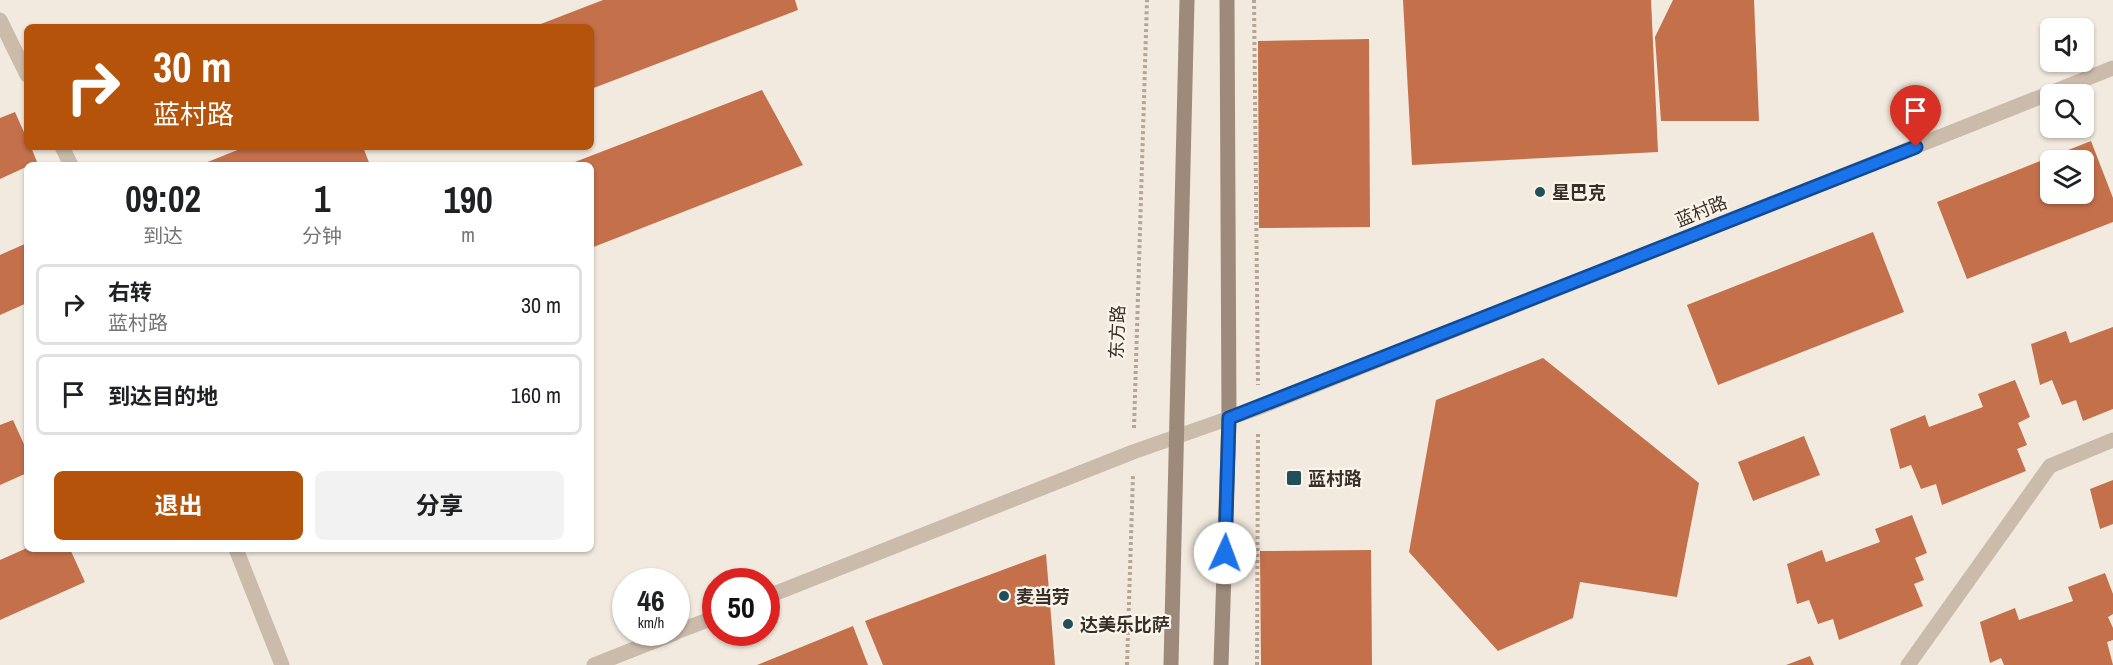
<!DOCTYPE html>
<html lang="zh">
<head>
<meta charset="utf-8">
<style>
	body { margin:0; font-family:"Archivo Narrow","Noto Sans SC",sans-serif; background:#f2f2f2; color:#202124; height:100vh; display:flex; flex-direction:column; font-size:22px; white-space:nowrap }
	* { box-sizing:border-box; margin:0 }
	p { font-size:20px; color:#757577 }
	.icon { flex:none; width:33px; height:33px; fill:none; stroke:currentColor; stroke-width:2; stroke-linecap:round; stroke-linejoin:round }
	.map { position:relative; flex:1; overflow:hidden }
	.side { position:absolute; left:24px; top:162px; width:570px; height:390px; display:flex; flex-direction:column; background:#fff; border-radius:9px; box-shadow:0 2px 4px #0004 }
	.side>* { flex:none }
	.banner { position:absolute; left:24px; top:24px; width:570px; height:126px; border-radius:9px; box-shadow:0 2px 4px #0004; background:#b45309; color:#fff; overflow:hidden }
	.buttons { position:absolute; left:2040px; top:18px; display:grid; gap:12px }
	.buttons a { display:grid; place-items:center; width:54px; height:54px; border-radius:9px; background:#fff; box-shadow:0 2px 4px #0004; font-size:30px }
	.speed { position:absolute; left:612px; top:568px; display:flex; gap:12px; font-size:30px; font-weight:700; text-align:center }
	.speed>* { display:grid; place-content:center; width:78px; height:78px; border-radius:50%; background:#fff; box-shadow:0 2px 4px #0004; line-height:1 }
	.speed small { font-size:15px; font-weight:400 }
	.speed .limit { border:9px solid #d22; background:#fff; color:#111 }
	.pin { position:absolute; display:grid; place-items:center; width:51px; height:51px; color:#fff; margin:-62px -26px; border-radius:50% 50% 50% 0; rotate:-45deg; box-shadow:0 0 6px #0007 }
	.pin .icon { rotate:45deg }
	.me { position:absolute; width:66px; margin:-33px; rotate:2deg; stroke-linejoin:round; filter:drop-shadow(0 0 4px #0008) }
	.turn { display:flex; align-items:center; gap:21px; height:126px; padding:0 30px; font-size:27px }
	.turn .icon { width:78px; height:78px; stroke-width:2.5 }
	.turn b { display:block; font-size:42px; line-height:51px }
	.eta { display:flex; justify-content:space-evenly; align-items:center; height:102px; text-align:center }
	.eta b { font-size:36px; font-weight:700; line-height:42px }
	.button { display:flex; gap:12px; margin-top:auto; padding:12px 30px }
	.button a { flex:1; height:69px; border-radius:9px; background:#b45309; color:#fff; font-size:24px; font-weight:700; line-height:69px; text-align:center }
	.button a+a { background:#f2f2f2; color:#202124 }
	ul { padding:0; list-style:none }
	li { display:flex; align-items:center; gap:18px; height:81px; margin:0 12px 9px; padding:0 18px; border:3px solid #e0e0e0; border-radius:9px }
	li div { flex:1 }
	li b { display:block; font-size:22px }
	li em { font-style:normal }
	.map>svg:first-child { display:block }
	.building { fill:#c3704b; fill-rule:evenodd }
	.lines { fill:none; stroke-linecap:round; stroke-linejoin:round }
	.path { stroke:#b6a594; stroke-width:4; stroke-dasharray:3 3; stroke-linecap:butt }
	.minor { stroke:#cabbaa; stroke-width:15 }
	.tertiary { stroke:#cabbaa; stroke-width:15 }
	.secondary { stroke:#9e8a7b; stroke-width:15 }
	.route-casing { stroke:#114b97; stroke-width:15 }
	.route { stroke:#1a73e8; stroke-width:10 }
	.poi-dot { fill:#205159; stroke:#faf4eb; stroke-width:2 }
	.labels { text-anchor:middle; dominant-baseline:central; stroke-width:4.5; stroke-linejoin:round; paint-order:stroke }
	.poi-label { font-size:18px; font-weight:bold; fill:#382f29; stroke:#faf4eb; text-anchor:start }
	.street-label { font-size:18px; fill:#382f29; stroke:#faf4eb }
</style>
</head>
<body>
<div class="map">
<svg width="2113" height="665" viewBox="0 0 2113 665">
	<rect width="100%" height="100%" fill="#f2eade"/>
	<g class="building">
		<polygon points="603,0 795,0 798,10 591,89 591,27 533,27"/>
		<polygon points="1403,0 1651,0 1658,152 1412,165"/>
		<polygon points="1673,0 1754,0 1759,121 1661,121 1655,37"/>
		<polygon points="1369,39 1370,227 1259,228 1258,41"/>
		<polygon points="762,90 803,165 591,248 591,165 567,165"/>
		<polygon points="15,112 27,139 27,147 31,147 37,162 0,179 0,118"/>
		<path d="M2091,141L2113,198V222L1967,279L1937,202ZM2050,160H2084V194H2050Z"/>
		<polygon points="245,147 363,147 370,165 200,165"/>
		<polygon points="1873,232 1904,312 1718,385 1687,305"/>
		<polygon points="27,243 27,303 0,315 0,255"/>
		<polygon points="2113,327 2113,409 2083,421 2076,400 2062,405 2052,380 2040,385 2031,344 2066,331 2070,343"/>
		<polygon points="1543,358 1699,483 1677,597 1580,582 1573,618 1498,651 1409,552 1436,400"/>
		<polygon points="2015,380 2030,417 2018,423 2027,445 2017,449 2026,471 1942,505 1936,484 1921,489 1911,465 1900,469 1890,429 1925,415 1929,427 1983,407 1978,394"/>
		<polygon points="13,420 27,451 27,473 0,485 0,425"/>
		<polygon points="1804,436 1820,475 1753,501 1738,462"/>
		<polygon points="2113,480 2113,524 2100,529 2090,489"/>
		<polygon points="1912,515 1927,553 1915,558 1924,580 1914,584 1923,606 1839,640 1833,619 1818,624 1809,600 1797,604 1787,564 1822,550 1826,562 1880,542 1875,529"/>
		<polygon points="27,548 70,549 85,582 0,620 0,560"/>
		<polygon points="1371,550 1372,665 1261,665 1260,551"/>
		<polygon points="1046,554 1055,665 883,665 865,621"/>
		<polygon points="2105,573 2113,594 2113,614 2108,617 2113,628 2113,640 2107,642 2113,665 2004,665 2001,658 1990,663 1980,622 2015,608 2019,620 2073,601 2068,587"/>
		<polygon points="853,626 868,665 757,665"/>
		<polygon points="1810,656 1814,665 1786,665"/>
	</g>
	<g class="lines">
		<g class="path">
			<polyline points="1254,0 1258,385"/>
			<polyline points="1134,428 1147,0"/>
			<polyline points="1127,665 1133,475"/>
			<polyline points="1257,665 1258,432"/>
		</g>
		<g class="minor">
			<polyline points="0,20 27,75"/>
			<polyline points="62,147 71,165"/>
			<polyline points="236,549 282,665"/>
			<polyline points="1908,665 2050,466 2113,440"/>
		</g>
		<g class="tertiary">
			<polyline points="766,597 1133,452 1258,408 2113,68"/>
			<polyline points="676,632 716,617"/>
			<polyline points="594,665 675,633"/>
		</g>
		<g class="secondary">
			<polyline points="1171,665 1187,0"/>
			<polyline points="1221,665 1229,418 1227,0"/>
		</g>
	</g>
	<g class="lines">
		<defs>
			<polyline id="route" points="1225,553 1229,418 1916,147"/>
		</defs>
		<use href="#route" class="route-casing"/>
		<use href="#route" class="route"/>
	</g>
	<g class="poi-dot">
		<circle cx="1540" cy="192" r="6"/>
		<rect x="1286" y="470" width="16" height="16" rx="3"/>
		<circle cx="1004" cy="596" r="6"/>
		<circle cx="1068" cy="624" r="6"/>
	</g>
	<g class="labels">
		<g class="poi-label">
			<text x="1552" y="192">星巴克</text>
			<text x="1308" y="478">蓝村路</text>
			<text x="1016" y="596">麦当劳</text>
			<text x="1080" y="624">达美乐比萨</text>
		</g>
		<g class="street-label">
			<text transform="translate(1701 211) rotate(-22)">蓝村路</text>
			<text transform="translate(1117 332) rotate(-88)">东方路</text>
		</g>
	</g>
</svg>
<div class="buttons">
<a><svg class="icon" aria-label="sound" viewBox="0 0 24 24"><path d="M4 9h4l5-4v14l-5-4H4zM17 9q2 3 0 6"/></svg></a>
<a><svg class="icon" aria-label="search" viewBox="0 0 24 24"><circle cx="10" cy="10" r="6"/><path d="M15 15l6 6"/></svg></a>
<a><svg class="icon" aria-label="layers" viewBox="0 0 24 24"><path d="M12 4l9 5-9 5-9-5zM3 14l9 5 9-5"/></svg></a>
</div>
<div class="speed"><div>46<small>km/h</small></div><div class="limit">50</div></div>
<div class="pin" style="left:1916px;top:147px;background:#d93025"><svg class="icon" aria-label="arrive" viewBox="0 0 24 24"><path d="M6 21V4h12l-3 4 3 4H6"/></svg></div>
<svg class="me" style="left:1225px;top:553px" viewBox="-20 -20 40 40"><circle r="19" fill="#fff"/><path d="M0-13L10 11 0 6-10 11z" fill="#1a73e8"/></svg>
<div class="banner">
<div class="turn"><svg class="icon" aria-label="right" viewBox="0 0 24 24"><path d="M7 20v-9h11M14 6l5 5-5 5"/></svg><div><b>30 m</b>蓝村路</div></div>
</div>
<section class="side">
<div class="eta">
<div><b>09:02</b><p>到达</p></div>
<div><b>1</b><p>分钟</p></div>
<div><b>190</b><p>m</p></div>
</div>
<ul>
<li><svg class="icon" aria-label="right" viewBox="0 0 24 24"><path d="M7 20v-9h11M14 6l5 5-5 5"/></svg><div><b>右转</b><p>蓝村路</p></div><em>30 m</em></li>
<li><svg class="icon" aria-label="arrive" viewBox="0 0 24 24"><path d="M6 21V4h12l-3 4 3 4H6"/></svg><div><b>到达目的地</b></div><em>160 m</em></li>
</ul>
<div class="button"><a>退出</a><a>分享</a></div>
</section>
</div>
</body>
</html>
